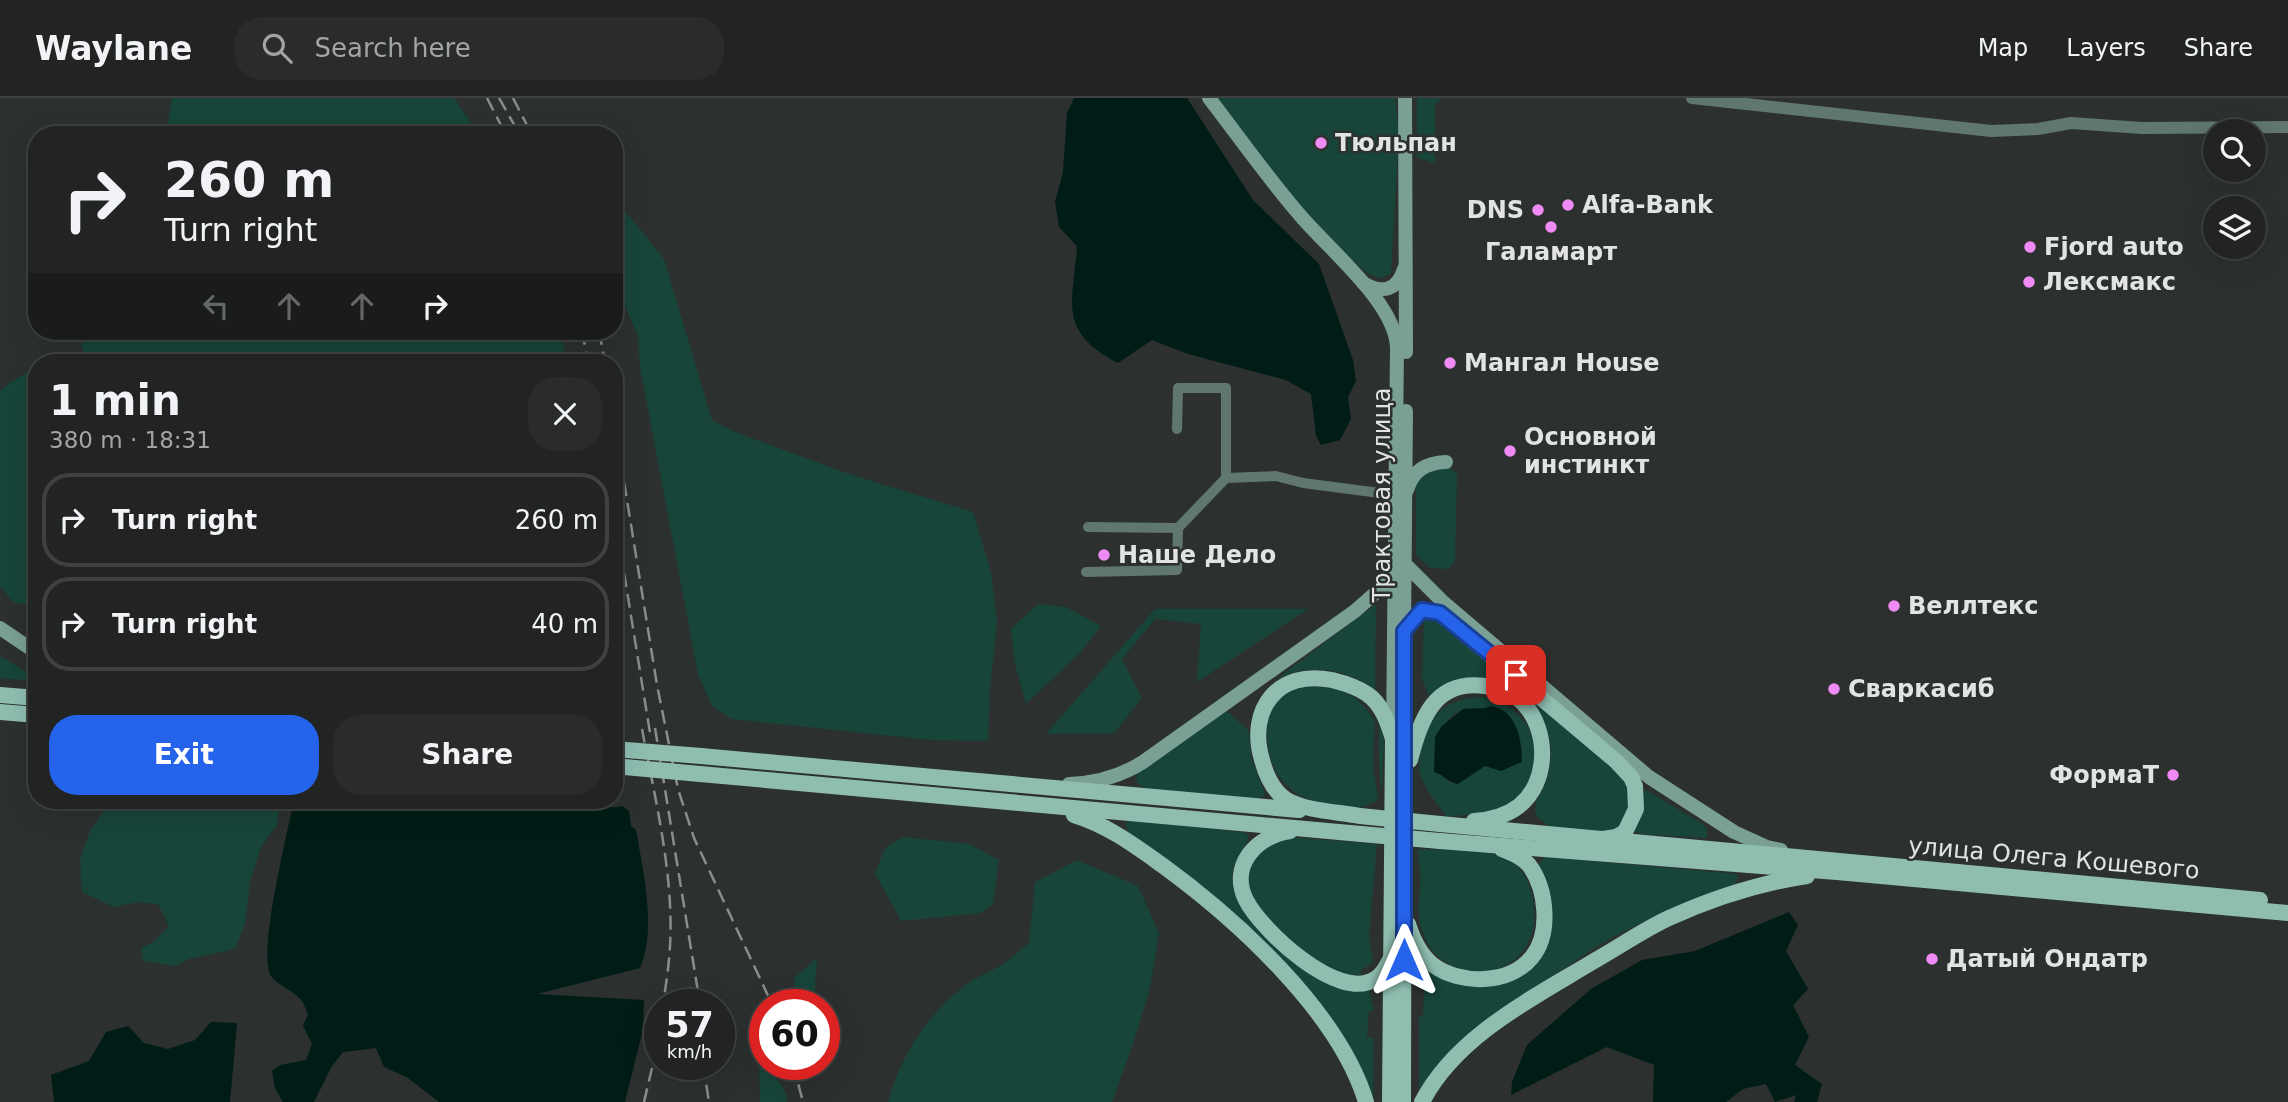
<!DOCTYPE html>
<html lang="en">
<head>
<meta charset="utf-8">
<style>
	body { margin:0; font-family:"DejaVu Sans",sans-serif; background:#292c2a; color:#f1f3f6; height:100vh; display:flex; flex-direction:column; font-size:26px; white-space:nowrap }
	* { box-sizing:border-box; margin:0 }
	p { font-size:23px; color:#a2a4a5 }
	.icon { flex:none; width:38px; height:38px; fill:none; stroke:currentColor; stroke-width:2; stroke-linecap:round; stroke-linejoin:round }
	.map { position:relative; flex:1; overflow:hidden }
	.panel { position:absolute; left:28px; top:256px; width:595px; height:455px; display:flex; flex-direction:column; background:#212422; border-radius:28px; box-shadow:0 7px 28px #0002,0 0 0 2px #3e4140 }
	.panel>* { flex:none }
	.top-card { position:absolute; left:28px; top:28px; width:595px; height:214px; border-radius:28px; box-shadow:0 7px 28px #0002,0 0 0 2px #3e4140; background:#212422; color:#f1f3f6; overflow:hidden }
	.fabs { position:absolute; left:2203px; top:21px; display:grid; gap:14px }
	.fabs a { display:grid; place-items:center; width:63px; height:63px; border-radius:50%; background:#212422; box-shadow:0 7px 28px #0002,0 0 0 2px #3e4140; font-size:35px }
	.speed { position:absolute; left:644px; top:891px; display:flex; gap:14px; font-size:35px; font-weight:700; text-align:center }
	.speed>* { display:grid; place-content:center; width:91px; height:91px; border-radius:50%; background:#212422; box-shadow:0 7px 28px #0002,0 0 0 2px #3e4140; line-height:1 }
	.speed small { font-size:18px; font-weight:400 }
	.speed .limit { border:10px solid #d22; background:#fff; color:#111 }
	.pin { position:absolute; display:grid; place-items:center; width:60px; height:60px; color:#fff; margin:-30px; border-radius:14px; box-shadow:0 4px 10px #0006 }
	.me { position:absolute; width:77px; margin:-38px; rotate:0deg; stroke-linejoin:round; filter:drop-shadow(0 0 5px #0008) }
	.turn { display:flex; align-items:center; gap:24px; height:147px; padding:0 21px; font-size:32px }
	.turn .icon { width:91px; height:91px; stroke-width:2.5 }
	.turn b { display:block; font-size:49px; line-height:60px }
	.lanes { display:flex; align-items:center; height:66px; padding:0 21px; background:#0003; justify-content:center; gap:35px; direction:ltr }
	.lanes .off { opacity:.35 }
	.round { display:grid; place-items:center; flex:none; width:74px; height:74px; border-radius:28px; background:#292c2a }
	.head { display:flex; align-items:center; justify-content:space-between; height:119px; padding:0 21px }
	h1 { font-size:42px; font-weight:800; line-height:52px }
	.action { display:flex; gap:14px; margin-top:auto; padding:14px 21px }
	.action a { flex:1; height:80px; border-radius:28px; background:#2563eb; color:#fff; font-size:28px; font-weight:800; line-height:80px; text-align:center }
	.action a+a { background:#292c2a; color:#f1f3f6 }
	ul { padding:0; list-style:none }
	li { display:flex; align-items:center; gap:21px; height:94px; margin:0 14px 10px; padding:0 7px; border:4px solid #3e4140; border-radius:28px }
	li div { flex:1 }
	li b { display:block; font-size:26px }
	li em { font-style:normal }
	header { display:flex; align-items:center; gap:42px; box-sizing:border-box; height:98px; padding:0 35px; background:#212422; border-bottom:2px solid #3e4140 }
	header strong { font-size:33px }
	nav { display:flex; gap:38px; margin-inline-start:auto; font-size:24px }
	.search { width:490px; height:63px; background:#292c2a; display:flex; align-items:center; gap:18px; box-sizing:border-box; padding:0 24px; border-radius:28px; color:#a2a4a5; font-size:26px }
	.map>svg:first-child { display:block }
	.green { fill:#17453a; fill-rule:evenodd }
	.water { fill:#001c16 }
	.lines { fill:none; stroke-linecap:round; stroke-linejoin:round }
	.minor { stroke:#607670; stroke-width:10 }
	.tertiary { stroke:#607670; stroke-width:12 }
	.secondary { stroke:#7a9f94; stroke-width:14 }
	.primary { stroke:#8fbeb1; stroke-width:16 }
	.rail { stroke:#8a8d8c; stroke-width:2.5; stroke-dasharray:14 7; stroke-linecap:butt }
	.primary-bridge { stroke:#8fbeb1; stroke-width:16 }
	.route-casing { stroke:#184099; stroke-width:18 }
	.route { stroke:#2563eb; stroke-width:12 }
	.poi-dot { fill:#f08bf5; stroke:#2c302e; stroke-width:2.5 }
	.labels { text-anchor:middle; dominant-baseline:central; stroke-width:5; stroke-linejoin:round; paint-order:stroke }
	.poi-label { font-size:24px; font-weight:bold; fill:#e2e4e3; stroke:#2c302e; text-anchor:start }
	.street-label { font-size:24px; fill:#e2e4e3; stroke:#2c302e }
</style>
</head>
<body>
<header>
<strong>Waylane</strong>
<div class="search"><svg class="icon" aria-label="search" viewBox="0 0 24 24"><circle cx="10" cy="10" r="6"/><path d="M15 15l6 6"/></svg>Search here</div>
<nav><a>Map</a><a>Layers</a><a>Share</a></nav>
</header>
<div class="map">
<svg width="2288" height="1004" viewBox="0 0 2288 1004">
	<rect width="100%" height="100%" fill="#2c302e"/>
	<g class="green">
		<polygon points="172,0 454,0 480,37 166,37"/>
		<polygon points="1216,0 1395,0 1399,37 1391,176 1380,180 1367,175 1299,116"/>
		<polygon points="1417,0 1442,0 1435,7 1435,66 1417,59"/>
		<polygon points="614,99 664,161 712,322 735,334 852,377 973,414 991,474 997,524 990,591 988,643 931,642 731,621 712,608 698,576 640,269 638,237 614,185"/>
		<polygon points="99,233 560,233 567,264 87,264 81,246"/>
		<polygon points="37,269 37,499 27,506 14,505 0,488 0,293 9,285"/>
		<polygon points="1431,369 1451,370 1457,376 1455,463 1449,471 1430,470 1416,457 1416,381"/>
		<polygon points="1038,506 1066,509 1101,528 1081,554 1026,606 1015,566 1011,531"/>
		<path d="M1376,506L1375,592C1345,570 1308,564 1274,583Z"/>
		<polygon points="1155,511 1308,511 1197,584 1201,526 1155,521 1122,561 1142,600 1114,635 1046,636"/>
		<path d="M1432,520L1622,672L1631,695L1626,725L1612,735L1555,730L1549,728L1537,719C1531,705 1542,696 1546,683C1551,669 1553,649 1547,634C1541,619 1524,603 1513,590L1429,599L1422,581L1424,521Z"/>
		<polygon points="0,558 37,580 37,583 0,580"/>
		<path d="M1304,588C1339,589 1355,592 1375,623L1373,668L1378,702C1360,712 1356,710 1337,708C1289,703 1265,675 1267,628C1267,617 1274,602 1284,596C1290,592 1297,590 1304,588Z"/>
		<path d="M1483,599C1520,605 1544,639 1532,675C1528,687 1521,699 1511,706C1492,717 1468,717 1446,718C1438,706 1427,695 1422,681C1417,670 1419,660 1422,649C1430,613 1448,601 1483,599ZM1473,610H1485V668L1458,686L1449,684L1442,676L1441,629L1455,615Z"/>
		<polygon points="1227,613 1249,633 1251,659 1265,696 1262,699 1251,701 1144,690 1137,685 1136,679 1139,673"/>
		<polygon points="1379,626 1384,639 1382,697 1379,668"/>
		<polygon points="1646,692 1703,726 1707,731 1707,740 1641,736 1634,733 1642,698"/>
		<polygon points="112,702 280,702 277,727 261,749 250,784 245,826 235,851 189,861 176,868 143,863 141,850 153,844 169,828 158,806 139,804 114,809 82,794 80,762 90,733"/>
		<polygon points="1133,721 1247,735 1248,742 1234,767 1232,778 1235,797 1247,817 1359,892 1369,891 1374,913 1369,913 1367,939 1374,940 1373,1004 1325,919 1131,738 1125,727 1128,723"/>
		<polygon points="903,739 969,746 999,762 993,806 981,815 901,823 875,775 885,750"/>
		<path d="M1288,739L1377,746L1369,837L1373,862L1371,866L1360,873L1362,877C1326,882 1276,834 1255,806C1249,798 1248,784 1246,775L1258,754Z"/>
		<path d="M1418,751C1443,752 1493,749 1513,764C1524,772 1530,788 1533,801C1549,885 1438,901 1420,826C1417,811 1421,793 1420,777C1420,769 1418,760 1418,751Z"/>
		<polygon points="1546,759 1737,776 1738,779 1734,786 1641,825 1604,844 1483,924 1437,968 1419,992 1419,919 1423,918 1424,892 1419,891 1423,867 1442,881 1527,870 1545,793 1539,765"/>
		<path d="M1077,762L1138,788L1159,835L1150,890L1134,943L1112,1004H888C901,956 929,913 970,884C980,877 992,873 1003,866C1012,860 1020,852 1029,845L1035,784Z"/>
		<polygon points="817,860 815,889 818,906 792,906 795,879"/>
		<path d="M756,920L765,953V966H768C773,985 785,981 787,1004H760L759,965L748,926Z"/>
	</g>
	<g class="water">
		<path d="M1074,0H1187L1253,102L1319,166L1353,262L1356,283L1348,299L1351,321L1340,342L1321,347L1316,338L1311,296L1286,282L1188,256L1152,242L1118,265C1057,233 1073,206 1077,148L1059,129L1055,104L1063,74L1067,15Z"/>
		<path d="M1490,608C1517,611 1522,643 1522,664L1501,673L1485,668L1458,686C1448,684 1444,677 1434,674L1435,639L1441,629L1463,611L1485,610Z"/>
		<path d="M294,702H568C581,706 610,712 622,708L629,713L631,728L636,732C643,773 657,831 640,870L537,896L644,902L643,931L625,1004H439L408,980L384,969L376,950L343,954L332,968L314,1004H283L275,990L272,973L280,967L306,962L312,946L303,928L308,916C306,912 304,905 301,902C293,892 278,888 271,878C257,855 288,733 294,702Z"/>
		<polygon points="1789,814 1798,827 1786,853 1808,891 1793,907 1809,939 1795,967 1822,986 1817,1004 1794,1004 1796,997 1775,1004 1766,986 1743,991 1726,1004 1653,1004 1654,967 1607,949 1511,997 1512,984 1527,947 1591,891 1642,862 1695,853"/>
		<polygon points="211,924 237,925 230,1004 54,1004 51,977 89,963 106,934 128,928 144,945 168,951 195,942"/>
	</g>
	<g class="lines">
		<g class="minor">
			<polyline points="1177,331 1178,290 1226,290 1226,380"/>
			<polyline points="1088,429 1178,430"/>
			<polyline points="1086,474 1177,472 1178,430 1226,380 1276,378 1303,385 1395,397"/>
		</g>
		<polyline class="tertiary" points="1692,0 1991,33 2038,31 2071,25 2142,30 2288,29"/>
		<g class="secondary">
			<path d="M1209,0C1239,39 1267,79 1299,116C1327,150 1395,204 1397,249L1393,636"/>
			<polyline points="1405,0 1406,254"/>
			<path d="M1363,185C1382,196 1397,193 1404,171"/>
			<path d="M1407,392C1413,372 1426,365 1446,364"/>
			<polyline points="1404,465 1442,503 1649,679 1734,734 1767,749 1781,752"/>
			<polyline points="0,530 37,555"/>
			<polyline points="1404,533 1406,313"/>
			<path d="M1069,686C1094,685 1121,678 1143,664L1355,513L1389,483L1394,472"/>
		</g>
		<g class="primary">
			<polyline points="0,597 37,600"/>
			<polyline points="0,614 37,617"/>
			<polyline points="701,658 1299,712"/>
			<path d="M1410,662C1421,621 1434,581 1485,588C1499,590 1514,595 1524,606C1549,633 1549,684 1519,708C1506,718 1489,722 1474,723"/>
			<polyline points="700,676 1361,736"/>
			<path d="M1074,717C1107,727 1134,747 1162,767C1236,821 1339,914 1366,1004"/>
			<path d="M1360,718C1340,714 1305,713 1287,702C1274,694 1266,677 1262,662C1247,611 1278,571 1332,582C1344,585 1357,589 1367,596C1382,606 1388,625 1393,641L1390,1004"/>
			<polyline points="1440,726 2260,802"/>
			<path d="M1290,733C1256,738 1229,768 1246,802C1261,832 1339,905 1375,881C1383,877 1387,867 1391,860"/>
			<polyline points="1440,743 1837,774 2288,815"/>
			<path d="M1408,826C1413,842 1420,857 1433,867C1460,887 1510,887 1532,859C1551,836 1547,791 1529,767C1522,759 1512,755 1502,751"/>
			<path d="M1403,1004L1404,533C1416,517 1418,508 1440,515L1616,663L1631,679L1635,688L1636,711L1625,734L1616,739L1603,741"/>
			<path d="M1422,1004C1456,938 1533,900 1594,863C1619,849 1643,832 1669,820C1713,800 1759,785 1807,778"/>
		</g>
		<g class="rail">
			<polyline points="487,0 506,37"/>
			<polyline points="499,0 520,37"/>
			<polyline points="513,0 532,37"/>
			<polyline points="582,233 588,264"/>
			<polyline points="599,233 605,264"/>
			<polyline points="614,322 657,587 678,691 694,740 772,906"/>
			<polyline points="614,413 651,641"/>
			<polyline points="655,630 700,906"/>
			<path d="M642,631C655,701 674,776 670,848C669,867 666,887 663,906"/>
			<polyline points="703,966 709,1004"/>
			<polyline points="793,966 803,1004"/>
			<polyline points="644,1004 660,936"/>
		</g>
		<g class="primary-bridge">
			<polyline points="614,651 701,658"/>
			<polyline points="614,668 700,676"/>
			<polyline points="1360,718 1440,726"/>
			<polyline points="1361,736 1440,743"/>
		</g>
	</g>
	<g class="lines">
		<defs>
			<polyline id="route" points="1404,862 1404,533 1422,512 1440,515 1516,577"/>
		</defs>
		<use href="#route" class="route-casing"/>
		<use href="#route" class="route"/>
	</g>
	<g class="poi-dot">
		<circle cx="1321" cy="45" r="7"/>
		<circle cx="1568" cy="107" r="7"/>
		<circle cx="1538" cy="112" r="7"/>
		<circle cx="1551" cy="129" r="7"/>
		<circle cx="2030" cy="149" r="7"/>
		<circle cx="2029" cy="184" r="7"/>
		<circle cx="1450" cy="265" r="7"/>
		<circle cx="1510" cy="353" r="7"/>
		<circle cx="1104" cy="457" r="7"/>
		<circle cx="1894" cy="508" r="7"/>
		<circle cx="1834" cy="591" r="7"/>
		<circle cx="2173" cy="677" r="7"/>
		<circle cx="1932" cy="861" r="7"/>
	</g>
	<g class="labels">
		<g class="poi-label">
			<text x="1335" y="45">Тюльпан</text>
			<text x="1582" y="107">Alfa-Bank</text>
			<text x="1524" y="112" text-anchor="end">DNS</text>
			<text x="2044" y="149">Fjord auto</text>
			<text x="1551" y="154" text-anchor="middle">Галамарт</text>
			<text x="2043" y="184">Лексмакс</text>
			<text x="1464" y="265">Мангал House</text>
			<text x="1524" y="339">Основной<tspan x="1524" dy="28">инстинкт</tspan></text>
			<text x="1118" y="457">Наше Дело</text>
			<text x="1908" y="508">Веллтекс</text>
			<text x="1848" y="591">Сваркаcиб</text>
			<text x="2159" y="677" text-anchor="end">ФормаТ</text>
			<text x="1946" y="861">Датый Ондатр</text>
		</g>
		<g class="street-label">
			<text transform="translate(1382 397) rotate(-90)">Трактовая улица</text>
			<text transform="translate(2054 760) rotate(5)">улица Олега Кошевого</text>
		</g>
	</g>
</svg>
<div class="fabs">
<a><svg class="icon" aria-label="search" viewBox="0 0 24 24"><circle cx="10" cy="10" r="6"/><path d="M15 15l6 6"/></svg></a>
<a><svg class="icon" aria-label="layers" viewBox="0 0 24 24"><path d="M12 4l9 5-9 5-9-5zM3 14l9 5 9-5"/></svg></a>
</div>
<div class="speed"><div>57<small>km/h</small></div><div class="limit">60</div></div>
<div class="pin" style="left:1516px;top:577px;background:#d93025"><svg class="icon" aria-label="arrive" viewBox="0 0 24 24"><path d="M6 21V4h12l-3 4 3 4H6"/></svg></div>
<svg class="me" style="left:1404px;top:862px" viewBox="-20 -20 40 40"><path d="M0-17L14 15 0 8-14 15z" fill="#2563eb" stroke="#fff" stroke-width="4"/></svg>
<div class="top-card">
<div class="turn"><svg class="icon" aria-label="right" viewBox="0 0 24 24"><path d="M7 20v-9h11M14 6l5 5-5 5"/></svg><div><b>260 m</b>Turn right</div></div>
<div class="lanes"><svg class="icon off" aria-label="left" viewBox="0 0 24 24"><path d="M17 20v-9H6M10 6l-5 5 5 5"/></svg><svg class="icon off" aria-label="ahead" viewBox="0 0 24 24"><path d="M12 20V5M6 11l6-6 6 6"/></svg><svg class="icon off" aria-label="ahead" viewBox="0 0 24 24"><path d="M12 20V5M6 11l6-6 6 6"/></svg><svg class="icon" aria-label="right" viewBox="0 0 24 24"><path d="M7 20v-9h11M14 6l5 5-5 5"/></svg></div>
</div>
<section class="panel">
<div class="head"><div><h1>1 min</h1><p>380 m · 18:31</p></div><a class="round"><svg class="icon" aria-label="close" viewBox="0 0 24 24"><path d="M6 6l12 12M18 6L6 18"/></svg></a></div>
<ul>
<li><svg class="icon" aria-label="right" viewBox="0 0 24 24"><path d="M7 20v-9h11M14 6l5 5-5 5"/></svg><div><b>Turn right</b></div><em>260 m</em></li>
<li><svg class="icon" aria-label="right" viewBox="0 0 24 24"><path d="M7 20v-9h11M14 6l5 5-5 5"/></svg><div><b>Turn right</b></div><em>40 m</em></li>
</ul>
<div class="action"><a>Exit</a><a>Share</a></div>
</section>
</div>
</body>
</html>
